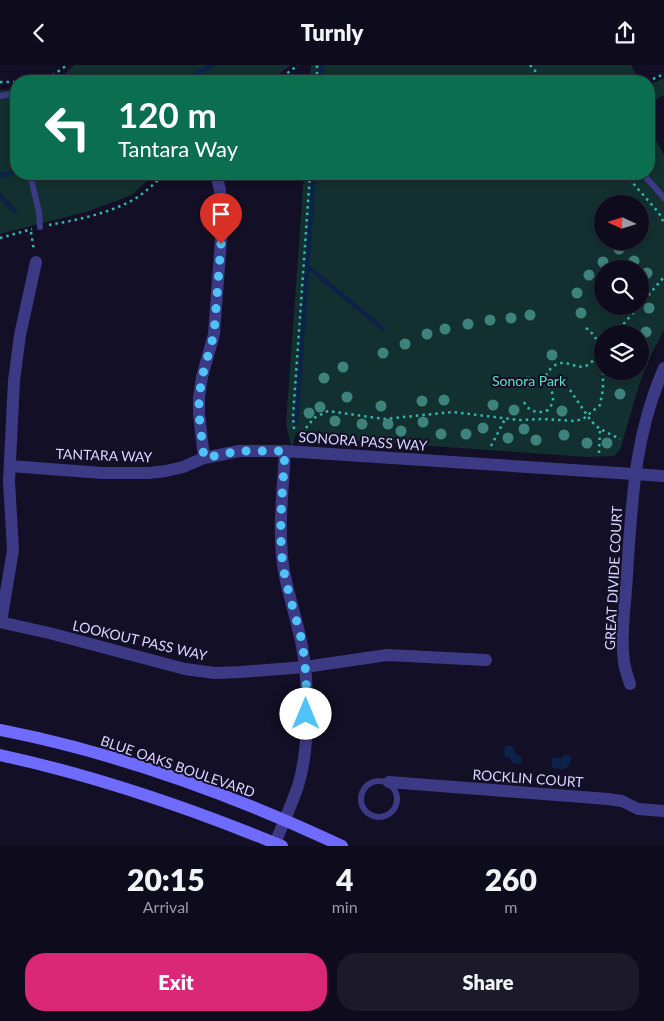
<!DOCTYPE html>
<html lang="en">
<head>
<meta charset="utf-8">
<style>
	body { margin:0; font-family:Lato,sans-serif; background:#1c1929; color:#f1f3f6; height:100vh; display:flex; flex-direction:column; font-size:19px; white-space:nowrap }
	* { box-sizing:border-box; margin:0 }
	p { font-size:16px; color:#9b9ba3 }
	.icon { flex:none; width:28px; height:28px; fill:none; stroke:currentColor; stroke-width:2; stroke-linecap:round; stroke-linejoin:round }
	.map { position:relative; height:781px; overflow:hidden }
	.side { display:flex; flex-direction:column; background:#0e0b1c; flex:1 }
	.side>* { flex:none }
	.banner { position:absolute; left:10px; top:10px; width:645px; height:105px; border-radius:20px; box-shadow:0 2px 8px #0003,0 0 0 1px #2e2b3b; background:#0b6e4f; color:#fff; overflow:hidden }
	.needle { width:32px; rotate:274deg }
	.buttons { position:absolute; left:594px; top:130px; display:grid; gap:10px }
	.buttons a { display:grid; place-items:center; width:55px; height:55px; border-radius:50%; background:#0e0b1c; box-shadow:0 2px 8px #0003,0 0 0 1px #2e2b3b; font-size:25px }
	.pin { position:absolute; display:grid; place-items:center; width:42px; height:42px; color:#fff; margin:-51px -21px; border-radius:50% 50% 50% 0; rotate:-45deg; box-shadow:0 0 5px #0007 }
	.pin .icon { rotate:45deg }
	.me { position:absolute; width:55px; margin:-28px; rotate:0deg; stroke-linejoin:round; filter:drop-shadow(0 0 4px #0008) }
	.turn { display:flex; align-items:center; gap:18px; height:105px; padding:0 25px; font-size:22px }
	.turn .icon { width:65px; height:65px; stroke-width:2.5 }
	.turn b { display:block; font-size:35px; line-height:42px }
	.eta { display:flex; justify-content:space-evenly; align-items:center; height:85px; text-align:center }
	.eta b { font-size:30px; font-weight:800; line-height:35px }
	.action { display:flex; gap:10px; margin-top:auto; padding:10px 25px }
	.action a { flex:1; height:58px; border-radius:20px; background:#db2777; color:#fff; font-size:20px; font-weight:800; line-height:58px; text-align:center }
	.action a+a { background:#1c1929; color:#f1f3f6 }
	header { display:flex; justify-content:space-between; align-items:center; height:65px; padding:0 25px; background:#0e0b1c; font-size:22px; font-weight:800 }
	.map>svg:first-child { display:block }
	.green { fill:#12302f; fill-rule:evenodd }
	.water { fill:#0c2248 }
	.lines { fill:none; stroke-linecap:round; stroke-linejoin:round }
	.stream { stroke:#0c2248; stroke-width:4.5 }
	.path { stroke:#2fb8b0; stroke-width:2.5; stroke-dasharray:2.5 4; stroke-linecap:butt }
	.service { stroke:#3d3a85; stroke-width:6 }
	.minor { stroke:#3d3a85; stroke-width:12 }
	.secondary { stroke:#6f6bff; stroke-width:12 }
	.tree { fill:#3d827b }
	.route { stroke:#4fc3f7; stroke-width:9; stroke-dasharray:0 16.2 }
	.labels { text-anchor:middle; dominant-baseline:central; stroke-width:4; stroke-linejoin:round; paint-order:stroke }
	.park-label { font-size:14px; fill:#5fe0c0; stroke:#130f26 }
	.street-label { font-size:14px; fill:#d9d4ff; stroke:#130f26 }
</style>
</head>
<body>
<header><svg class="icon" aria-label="back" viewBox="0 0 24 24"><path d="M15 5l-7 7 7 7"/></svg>Turnly<svg class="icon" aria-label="share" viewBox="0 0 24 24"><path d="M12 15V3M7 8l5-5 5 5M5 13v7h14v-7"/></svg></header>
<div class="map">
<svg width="664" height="781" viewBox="0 0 664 781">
	<rect width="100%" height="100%" fill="#130f26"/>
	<g class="green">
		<polygon points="74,0 291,0 270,16 58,16"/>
		<polygon points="311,0 631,0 639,16 310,16"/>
		<polygon points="664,13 664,30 649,39 649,20"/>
		<polygon points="16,24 16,109 154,109 133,129 122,134 86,147 0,169 0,25"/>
		<path d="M649,62L664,90V265L650,292L640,317L620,385L614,391L587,392L330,374L309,367L296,368L292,384L286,359L304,109H649ZM602,139H640V176H602ZM602,204H640V241H602ZM602,269H640V306H602Z"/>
	</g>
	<g class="water">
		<polygon points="506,681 512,681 516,689 522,693 521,699 512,698 510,693 505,692 504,685"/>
		<path d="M564,690H569L572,693C568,706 563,705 552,703V693L555,692L561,694Z"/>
	</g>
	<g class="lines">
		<g class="stream">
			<polyline points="184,16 212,0"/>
			<polyline points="320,16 322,0"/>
			<polyline points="0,110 12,108"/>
			<polyline points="0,131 15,146"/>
			<polyline points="307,201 383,264"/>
			<polyline points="296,358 314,109"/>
		</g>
		<g class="path">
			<polyline points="530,0 544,16"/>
			<polyline points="40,14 52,11 67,0"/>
			<polyline points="653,14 664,9"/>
			<polyline points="277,16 298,0"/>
			<polyline points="317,16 317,0"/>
			<polyline points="0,17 16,17"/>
			<polyline points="625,109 659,148 664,158"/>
			<path d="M49,160C77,155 106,149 131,136C144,129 154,119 164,109"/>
			<polyline points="31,167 34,186"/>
			<polyline points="0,173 32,164"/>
			<polyline points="640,240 664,212"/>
			<polyline points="615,269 639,241"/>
			<polyline points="570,325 591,356 600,364 620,374"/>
			<path d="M524,337C529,347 538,349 548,345C565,324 532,317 554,301C570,289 583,318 599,286C598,275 595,270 586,263"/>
			<polyline points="306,363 314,353 328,346 384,354 452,347 520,355 543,354 575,356 583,354 600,340 603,324 603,306"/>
			<polyline points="294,364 293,352 310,109"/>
			<polyline points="491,381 505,354"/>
			<polyline points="599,388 600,364"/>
		</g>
		<g class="service">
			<polyline points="31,16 31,15"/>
			<polyline points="0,31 16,28"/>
			<polyline points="30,109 39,147 40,162"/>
			<polyline points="644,110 664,133"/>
			<circle cx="379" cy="734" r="18"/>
		</g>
		<g class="minor">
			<polyline points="204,393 199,349 199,333 202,312 214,269 222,161 220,125 216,109"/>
			<polyline points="10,401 102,408 149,408 166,406 183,402 204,393 239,386 285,386"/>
			<polyline points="0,557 49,568 185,604 215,608 240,607 305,602 387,590 486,595"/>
			<polyline points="1,557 13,485 9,416 14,316 20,270 36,197"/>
			<path d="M630,619C628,612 625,605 624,597C620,569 626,537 627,509C632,436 634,371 664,303"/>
			<polyline points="389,717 608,734 622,736 638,744 664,746"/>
			<path d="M274,781C282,761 291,741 298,721C310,682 309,621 302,581C297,554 287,527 283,500C278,462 283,424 285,386L664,411"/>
		</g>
		<g class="secondary">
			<path d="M0,665C118,688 233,730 342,781"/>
			<path d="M0,690C97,711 190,743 282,781"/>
		</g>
	</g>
	<g class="tree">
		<circle cx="619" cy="184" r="5.5"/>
		<circle cx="634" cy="196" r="5.5"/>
		<circle cx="603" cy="197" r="5.5"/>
		<circle cx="647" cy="208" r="5.5"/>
		<circle cx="589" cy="210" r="5.5"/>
		<circle cx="577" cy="228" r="5.5"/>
		<circle cx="649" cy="243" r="5.5"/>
		<circle cx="581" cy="248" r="5.5"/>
		<circle cx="530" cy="250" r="5.5"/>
		<circle cx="511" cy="253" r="5.5"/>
		<circle cx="490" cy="255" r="5.5"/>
		<circle cx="468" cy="259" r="5.5"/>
		<circle cx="445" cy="264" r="5.5"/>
		<circle cx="646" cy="267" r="5.5"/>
		<circle cx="427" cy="269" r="5.5"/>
		<circle cx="405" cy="279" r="5.5"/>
		<circle cx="383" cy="288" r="5.5"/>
		<circle cx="552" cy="290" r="5.5"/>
		<circle cx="343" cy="302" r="5.5"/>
		<circle cx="324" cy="313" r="5.5"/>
		<circle cx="528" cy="317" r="5.5"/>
		<circle cx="620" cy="329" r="5.5"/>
		<circle cx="347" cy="332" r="5.5"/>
		<circle cx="444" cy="335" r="5.5"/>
		<circle cx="422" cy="336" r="5.5"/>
		<circle cx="493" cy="340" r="5.5"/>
		<circle cx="381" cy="341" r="5.5"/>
		<circle cx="320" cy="342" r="5.5"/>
		<circle cx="514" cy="345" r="5.5"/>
		<circle cx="562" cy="346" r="5.5"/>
		<circle cx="309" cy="348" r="5.5"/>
		<circle cx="335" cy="356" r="5.5"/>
		<circle cx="423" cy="357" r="5.5"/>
		<circle cx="362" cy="359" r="5.5"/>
		<circle cx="388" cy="359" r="5.5"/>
		<circle cx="483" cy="363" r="5.5"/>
		<circle cx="524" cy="364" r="5.5"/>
		<circle cx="401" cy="366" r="5.5"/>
		<circle cx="441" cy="369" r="5.5"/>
		<circle cx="466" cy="369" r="5.5"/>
		<circle cx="564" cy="370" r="5.5"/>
		<circle cx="508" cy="373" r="5.5"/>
		<circle cx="536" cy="375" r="5.5"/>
		<circle cx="587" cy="378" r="5.5"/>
		<circle cx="607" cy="378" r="5.5"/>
	</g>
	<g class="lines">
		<path class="route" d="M221,179L214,269L202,312L199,333V349L204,393L239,386H285C283,424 278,463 283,501C287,524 294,546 300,568C306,595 307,622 306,649"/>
	</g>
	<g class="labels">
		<g class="park-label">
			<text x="529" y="315">Sonora Park</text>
		</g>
		<g class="street-label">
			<text transform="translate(363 376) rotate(4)">SONORA PASS WAY</text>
			<text transform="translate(104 390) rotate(2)">TANTARA WAY</text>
			<text transform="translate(613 513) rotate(-87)">GREAT DIVIDE COURT</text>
			<text transform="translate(140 575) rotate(13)">LOOKOUT PASS WAY</text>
			<text transform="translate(178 701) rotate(19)">BLUE OAKS BOULEVARD</text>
			<text transform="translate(528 713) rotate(4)">ROCKLIN COURT</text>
		</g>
	</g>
</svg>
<div class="buttons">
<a><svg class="needle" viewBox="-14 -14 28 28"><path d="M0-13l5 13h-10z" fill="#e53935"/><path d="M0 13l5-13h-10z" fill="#9b9ba3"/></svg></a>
<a><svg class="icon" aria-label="search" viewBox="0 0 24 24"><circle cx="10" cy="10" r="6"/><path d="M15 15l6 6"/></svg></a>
<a><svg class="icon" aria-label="layers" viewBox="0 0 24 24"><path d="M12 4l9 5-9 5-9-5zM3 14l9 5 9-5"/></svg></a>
</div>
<div class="pin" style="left:221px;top:179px;background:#d93025"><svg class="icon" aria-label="arrive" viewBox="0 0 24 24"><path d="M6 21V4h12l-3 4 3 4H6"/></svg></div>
<svg class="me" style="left:306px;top:649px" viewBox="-20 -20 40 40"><circle r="19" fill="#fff"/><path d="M0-13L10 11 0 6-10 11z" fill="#4fc3f7"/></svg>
<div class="banner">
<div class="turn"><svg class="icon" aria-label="left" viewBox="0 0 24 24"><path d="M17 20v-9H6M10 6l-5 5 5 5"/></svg><div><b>120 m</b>Tantara Way</div></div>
</div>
</div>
<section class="side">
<div class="eta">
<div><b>20:15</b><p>Arrival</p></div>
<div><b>4</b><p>min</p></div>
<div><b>260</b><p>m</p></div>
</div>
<div class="action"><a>Exit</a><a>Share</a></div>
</section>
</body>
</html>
